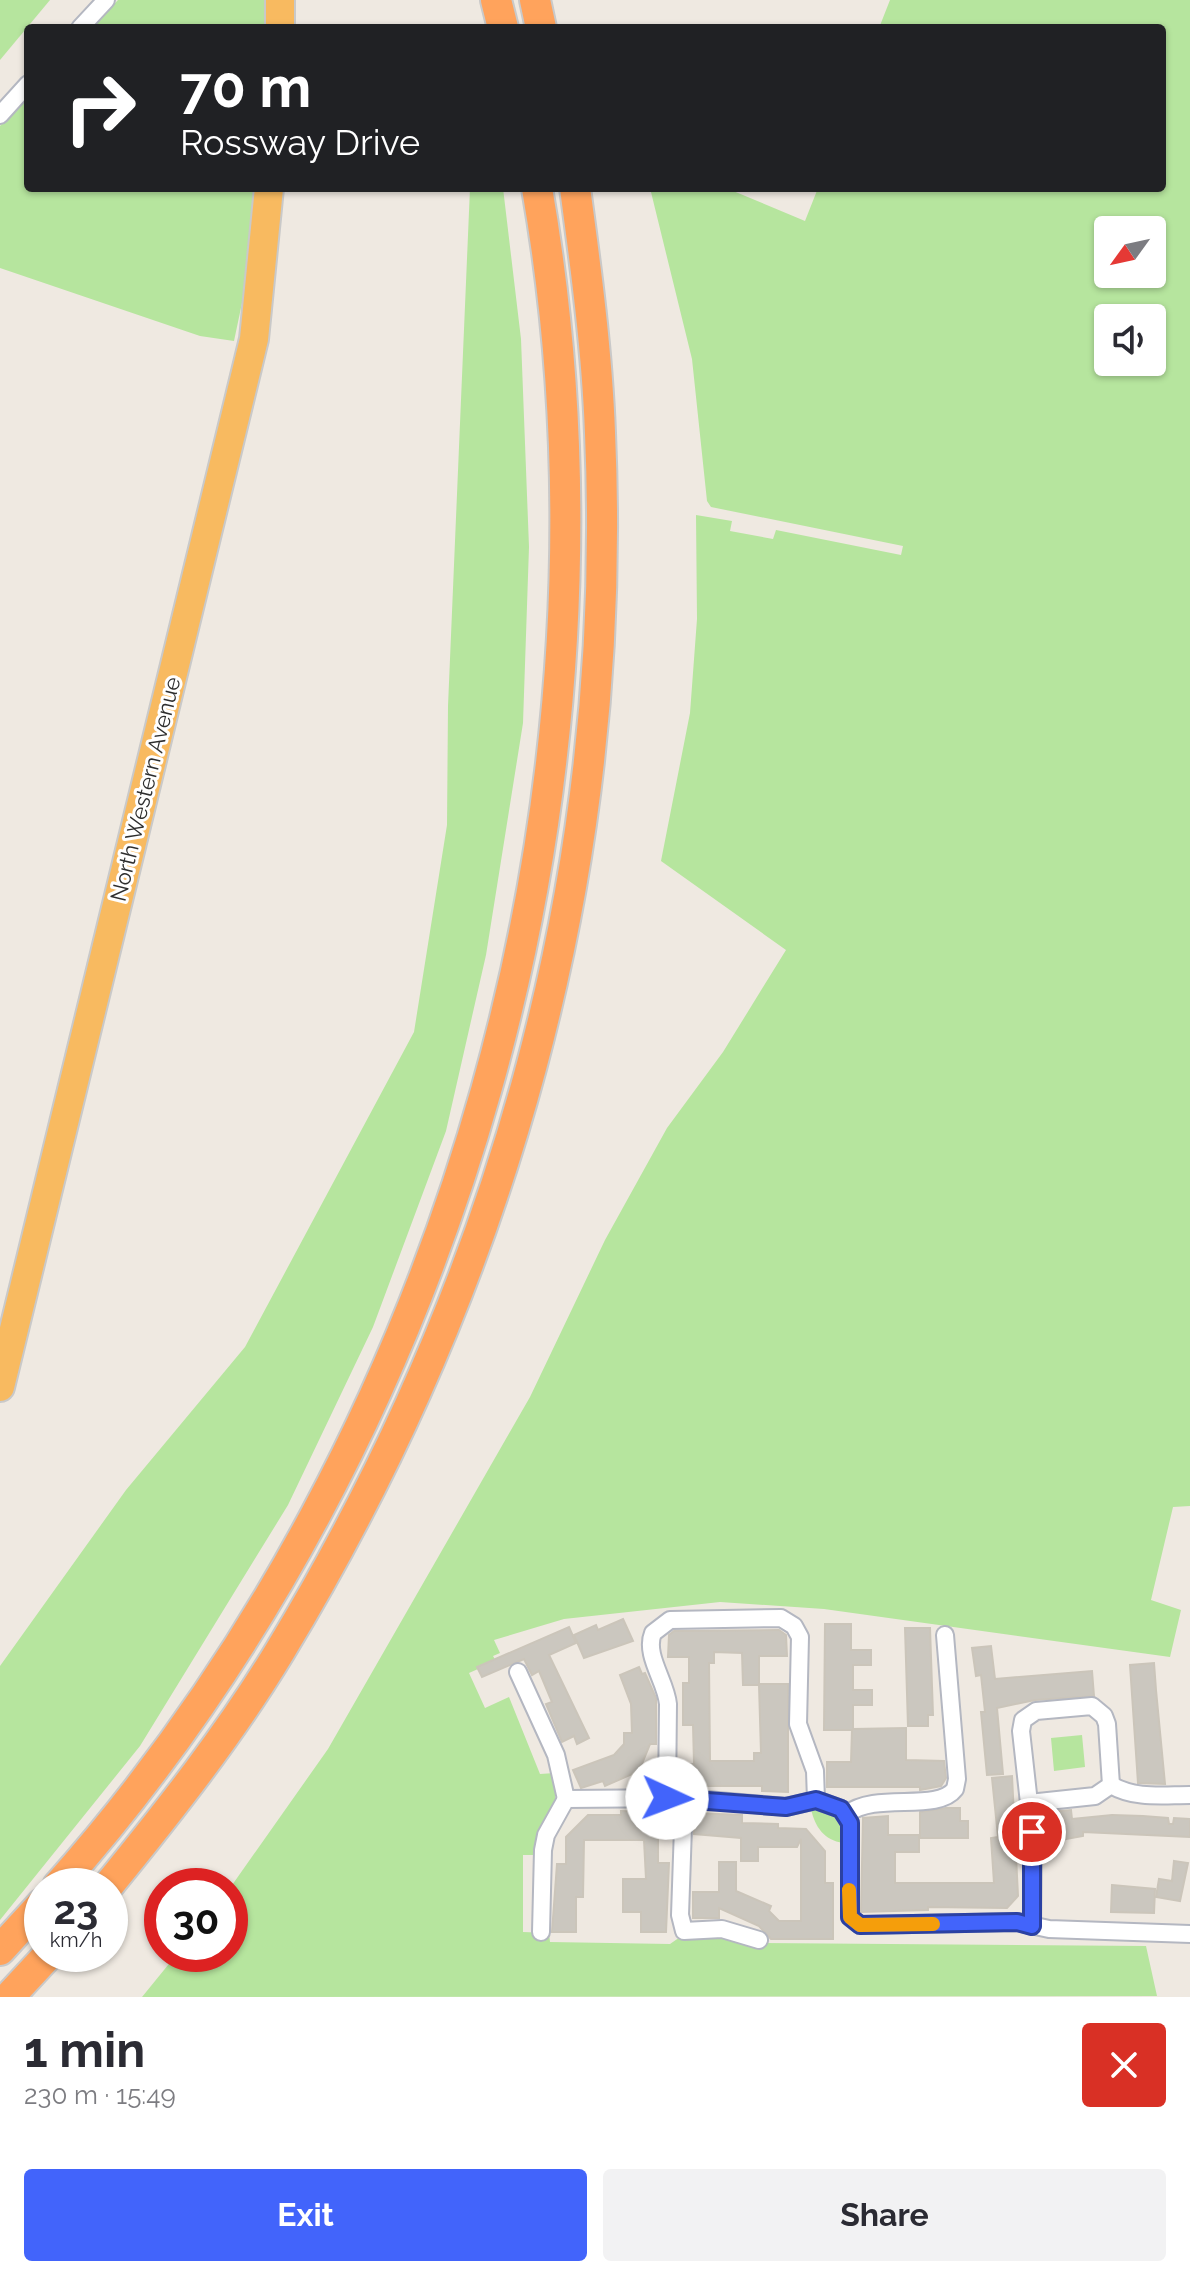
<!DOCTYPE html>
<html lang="en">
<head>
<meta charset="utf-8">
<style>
	body { margin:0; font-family:Raleway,sans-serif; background:#f2f2f3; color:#2b2b33; height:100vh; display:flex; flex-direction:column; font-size:30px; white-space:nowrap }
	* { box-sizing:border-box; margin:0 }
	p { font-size:26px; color:#7c7c81 }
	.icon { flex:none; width:44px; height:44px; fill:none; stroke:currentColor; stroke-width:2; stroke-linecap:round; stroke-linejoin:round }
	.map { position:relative; height:1997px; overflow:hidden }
	.side { display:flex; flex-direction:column; background:#fff; flex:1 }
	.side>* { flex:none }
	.guide { position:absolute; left:24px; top:24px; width:1142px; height:168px; border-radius:8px; box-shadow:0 2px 6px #0004; background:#202124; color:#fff; overflow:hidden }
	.needle { width:52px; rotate:237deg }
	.buttons { position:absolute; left:1094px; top:216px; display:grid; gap:16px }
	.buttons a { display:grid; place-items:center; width:72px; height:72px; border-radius:8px; background:#fff; box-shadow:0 2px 6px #0004; font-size:40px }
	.speed { position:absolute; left:24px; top:1868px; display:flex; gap:16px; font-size:40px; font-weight:700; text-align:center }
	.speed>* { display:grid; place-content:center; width:104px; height:104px; border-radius:50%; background:#fff; box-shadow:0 2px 6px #0004; line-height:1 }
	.speed small { font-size:20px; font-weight:400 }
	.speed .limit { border:12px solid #d22; background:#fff; color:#111 }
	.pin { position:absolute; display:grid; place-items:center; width:68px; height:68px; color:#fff; margin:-34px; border:4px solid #fff; border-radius:50%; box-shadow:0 2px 8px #0007 }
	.me { position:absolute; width:88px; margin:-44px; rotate:92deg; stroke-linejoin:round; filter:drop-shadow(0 0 6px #0008) }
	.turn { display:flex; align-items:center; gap:28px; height:168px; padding:0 24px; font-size:36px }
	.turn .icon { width:104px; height:104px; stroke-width:2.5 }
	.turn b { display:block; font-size:56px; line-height:68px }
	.round { display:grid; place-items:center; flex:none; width:84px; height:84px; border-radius:8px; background:#f2f2f3 }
	.summary { display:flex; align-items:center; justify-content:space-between; height:136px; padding:0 24px }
	h1 { font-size:48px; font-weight:700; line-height:60px }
	.primary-button { display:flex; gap:16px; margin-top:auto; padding:16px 24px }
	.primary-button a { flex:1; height:92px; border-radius:8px; background:#4264fb; color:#fff; font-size:32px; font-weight:700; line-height:92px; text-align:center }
	.primary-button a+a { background:#f2f2f3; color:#2b2b33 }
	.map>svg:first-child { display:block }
	.green { fill:#b6e59e; fill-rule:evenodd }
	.building { fill:#cbc7bf; stroke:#cbc5ba; stroke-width:2; fill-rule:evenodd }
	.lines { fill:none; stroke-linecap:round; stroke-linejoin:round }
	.minor-casing { stroke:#b4b7c1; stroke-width:20 }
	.trunk-casing { stroke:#c9c9c9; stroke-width:32 }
	.motorway-casing { stroke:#c9c9c9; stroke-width:34 }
	.minor { stroke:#fff; stroke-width:16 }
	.trunk { stroke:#f8ba60; stroke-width:28 }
	.motorway { stroke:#ffa35c; stroke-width:30 }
	.route-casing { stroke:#2b41a3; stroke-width:20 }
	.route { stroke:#4264fb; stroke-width:14 }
	.slow { stroke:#f59e0b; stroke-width:14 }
	.labels { text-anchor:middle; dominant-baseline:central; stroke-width:6; stroke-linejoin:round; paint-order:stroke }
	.street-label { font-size:22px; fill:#2e2e2e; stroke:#fff }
</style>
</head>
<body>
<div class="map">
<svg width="1190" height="1997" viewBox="0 0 1190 1997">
	<rect width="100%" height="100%" fill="#efe9e1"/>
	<g class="green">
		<polygon points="0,0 50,0 0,60"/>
		<polygon points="118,0 270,0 270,28 92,28"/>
		<path d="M890,0H1190V1506L1173,1507L1151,1600L1181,1610L1170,1657L824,1609L720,1602L564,1619L494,1640L500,1653L493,1656L496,1661L469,1673L485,1708L509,1697L540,1774L555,1773V1801L535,1855H523V1932L549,1933L550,1942L670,1944L683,1935L712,1932L752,1943L1146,1946L1157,1996L142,1997L177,1954H230V1888L328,1749L530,1397L605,1240L667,1128L723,1052L786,950L661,861L690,713L697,619L696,515L732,521L730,531L773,539L776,530L901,555L903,546L711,507L707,501L692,359L650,188H726L805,221L818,188H1162V28H879ZM1108,230H1152V274H1108ZM1108,318H1152V362H1108Z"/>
		<polygon points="28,95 28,188 258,188 250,265 234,341 200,336 0,268 0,126"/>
		<polygon points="470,188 503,188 521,339 529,547 523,723 486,955 446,1131 373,1327 288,1505 140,1746 0,1920 0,1666 126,1490 245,1347 414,1032 447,825 448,706"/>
		<polygon points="1082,1735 1085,1767 1054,1771 1051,1738"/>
		<path d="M816,1808L841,1817L843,1843C824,1840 815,1827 811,1809Z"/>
	</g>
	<g class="building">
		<polygon points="623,1619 633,1641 584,1658 574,1635 596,1625 598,1630"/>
		<polygon points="825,1624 851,1624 851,1650 871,1650 871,1665 853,1665 853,1690 872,1690 872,1705 853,1705 853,1729 906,1728 906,1760 944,1761 946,1778 941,1786 920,1790 920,1787 827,1787 827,1762 851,1762 852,1730 824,1730"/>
		<polygon points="569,1627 576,1643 549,1655 589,1738 577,1744 574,1736 562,1742 546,1704 552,1702 539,1671 532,1675 524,1659 482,1677 477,1667"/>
		<polygon points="905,1628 930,1628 933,1715 928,1715 928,1726 908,1726"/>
		<path d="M779,1630L786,1635L787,1656H759V1684H788V1792L762,1791V1786H679V1764H694L693,1725H683V1683H689V1657H668L669,1635L674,1631ZM714,1652L742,1653L743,1685H759L761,1753H754V1761H710L709,1663H714Z"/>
		<polygon points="991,1646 995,1679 1092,1671 1094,1696 1035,1700 997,1708 1003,1774 987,1775 981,1712 985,1712 981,1675 976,1676 972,1648"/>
		<polygon points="1154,1663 1156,1690 1165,1784 1138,1783 1130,1665"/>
		<polygon points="639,1667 642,1674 645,1673 656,1698 656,1744 650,1744 639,1771 605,1786 603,1781 581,1788 573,1770 614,1755 624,1744 624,1733 632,1733 631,1704 620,1675"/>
		<polygon points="1012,1776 1018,1896 1007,1908 928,1907 928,1910 861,1912 863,1818 888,1816 888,1835 919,1835 919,1852 895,1852 895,1883 994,1883 991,1838 998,1837 992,1778"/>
		<polygon points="946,1808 960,1808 960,1821 968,1821 968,1838 920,1838 920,1812"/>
		<polygon points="1071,1810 1072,1819 1112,1815 1143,1816 1168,1818 1169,1824 1173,1824 1174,1818 1190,1819 1190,1837 1083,1832 1083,1836 1055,1841 1050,1812"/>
		<polygon points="621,1811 672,1813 672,1834 658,1834 658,1863 669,1863 666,1932 641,1932 641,1912 623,1912 623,1879 646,1879 644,1840 584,1840 583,1897 576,1897 576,1932 552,1932 557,1864 566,1864 566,1837 588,1815 621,1815"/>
		<polygon points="694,1813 742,1815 742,1823 778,1824 778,1828 806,1829 825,1851 825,1883 833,1883 833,1939 771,1939 759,1926 719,1908 719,1918 693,1918 693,1892 719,1892 719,1862 736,1862 736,1891 771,1906 769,1911 779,1921 801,1921 801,1839 797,1847 758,1847 758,1861 741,1861 741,1838 694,1834"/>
		<polygon points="1174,1861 1188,1863 1180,1901 1156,1897 1159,1879 1172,1881"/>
		<polygon points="1112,1885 1155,1889 1154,1913 1111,1912"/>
	</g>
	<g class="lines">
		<defs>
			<g id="minor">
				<polyline points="80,28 106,0"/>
				<polyline points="0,115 28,84"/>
				<polyline points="518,1672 556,1755 566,1799"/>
				<polygon points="1092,1706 1104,1716 1107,1724 1111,1785 1095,1796 1029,1803 1021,1731 1023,1720 1036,1711"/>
				<path d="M1111,1785C1135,1799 1162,1795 1190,1795"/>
				<path d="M667,1798L668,1704C666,1681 644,1655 653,1633L670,1620L781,1618L794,1626L800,1637L798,1724L815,1771L816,1800"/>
				<polyline points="684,1798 680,1915 684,1931 722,1929 759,1940"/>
				<polyline points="1029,1803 1033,1846 1032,1926"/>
				<path d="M847,1814C876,1791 937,1813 955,1789L957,1779L945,1635"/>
				<polyline points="541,1932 543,1850 546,1835 566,1799 684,1798 786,1807 816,1800 841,1809 850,1823 850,1917 860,1925 1017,1922 1049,1929 1190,1934"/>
			</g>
			<g id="trunk">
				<polyline points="280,0 280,28"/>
				<polyline points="0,1387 254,339 269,188"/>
			</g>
			<g id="motorway">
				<polyline points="496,0 503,28"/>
				<polyline points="535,0 541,28"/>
				<path d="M58,1886C458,1435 640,781 537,188"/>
				<path d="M108,1886C169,1811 230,1734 280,1651C505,1279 619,869 600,433C597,351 586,269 575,188"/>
				<polyline points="0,1950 42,1904"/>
				<polyline points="9,1997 49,1954"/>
			</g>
		</defs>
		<use href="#minor" class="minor-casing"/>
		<use href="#trunk" class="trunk-casing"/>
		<use href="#motorway" class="motorway-casing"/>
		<use href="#minor" class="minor"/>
		<use href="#trunk" class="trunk"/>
		<use href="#motorway" class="motorway"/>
	</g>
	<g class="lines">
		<defs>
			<polyline id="route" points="667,1798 786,1807 816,1800 841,1809 850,1823 850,1917 860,1925 1017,1922 1032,1926 1032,1832"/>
		</defs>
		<use href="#route" class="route-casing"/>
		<use href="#route" class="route"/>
		<polyline class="slow" points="849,1890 850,1917 860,1925 933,1924"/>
	</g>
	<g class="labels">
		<g class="street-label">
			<text transform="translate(145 789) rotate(-76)">North Western Avenue</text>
		</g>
	</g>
</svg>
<div class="buttons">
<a><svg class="needle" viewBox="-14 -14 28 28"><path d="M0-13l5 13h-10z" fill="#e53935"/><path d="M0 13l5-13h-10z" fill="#7c7c81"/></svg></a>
<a><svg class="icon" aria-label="sound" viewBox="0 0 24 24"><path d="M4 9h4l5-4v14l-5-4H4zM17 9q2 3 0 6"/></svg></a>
</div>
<div class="speed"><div>23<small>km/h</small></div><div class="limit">30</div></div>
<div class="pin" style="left:1032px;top:1832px;background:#d93025"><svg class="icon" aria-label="arrive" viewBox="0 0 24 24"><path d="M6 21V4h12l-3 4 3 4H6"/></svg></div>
<svg class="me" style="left:667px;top:1798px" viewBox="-20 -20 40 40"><circle r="19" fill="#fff"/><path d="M0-13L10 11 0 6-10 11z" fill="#4264fb"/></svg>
<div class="guide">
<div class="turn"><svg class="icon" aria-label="right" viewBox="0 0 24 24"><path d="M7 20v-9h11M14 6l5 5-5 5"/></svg><div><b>70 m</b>Rossway Drive</div></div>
</div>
</div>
<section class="side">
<div class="summary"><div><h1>1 min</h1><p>230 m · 15:49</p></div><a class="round" style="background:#d93025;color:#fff"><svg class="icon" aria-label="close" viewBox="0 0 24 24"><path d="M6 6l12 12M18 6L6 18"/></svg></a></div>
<div class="primary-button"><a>Exit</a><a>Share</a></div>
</section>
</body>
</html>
